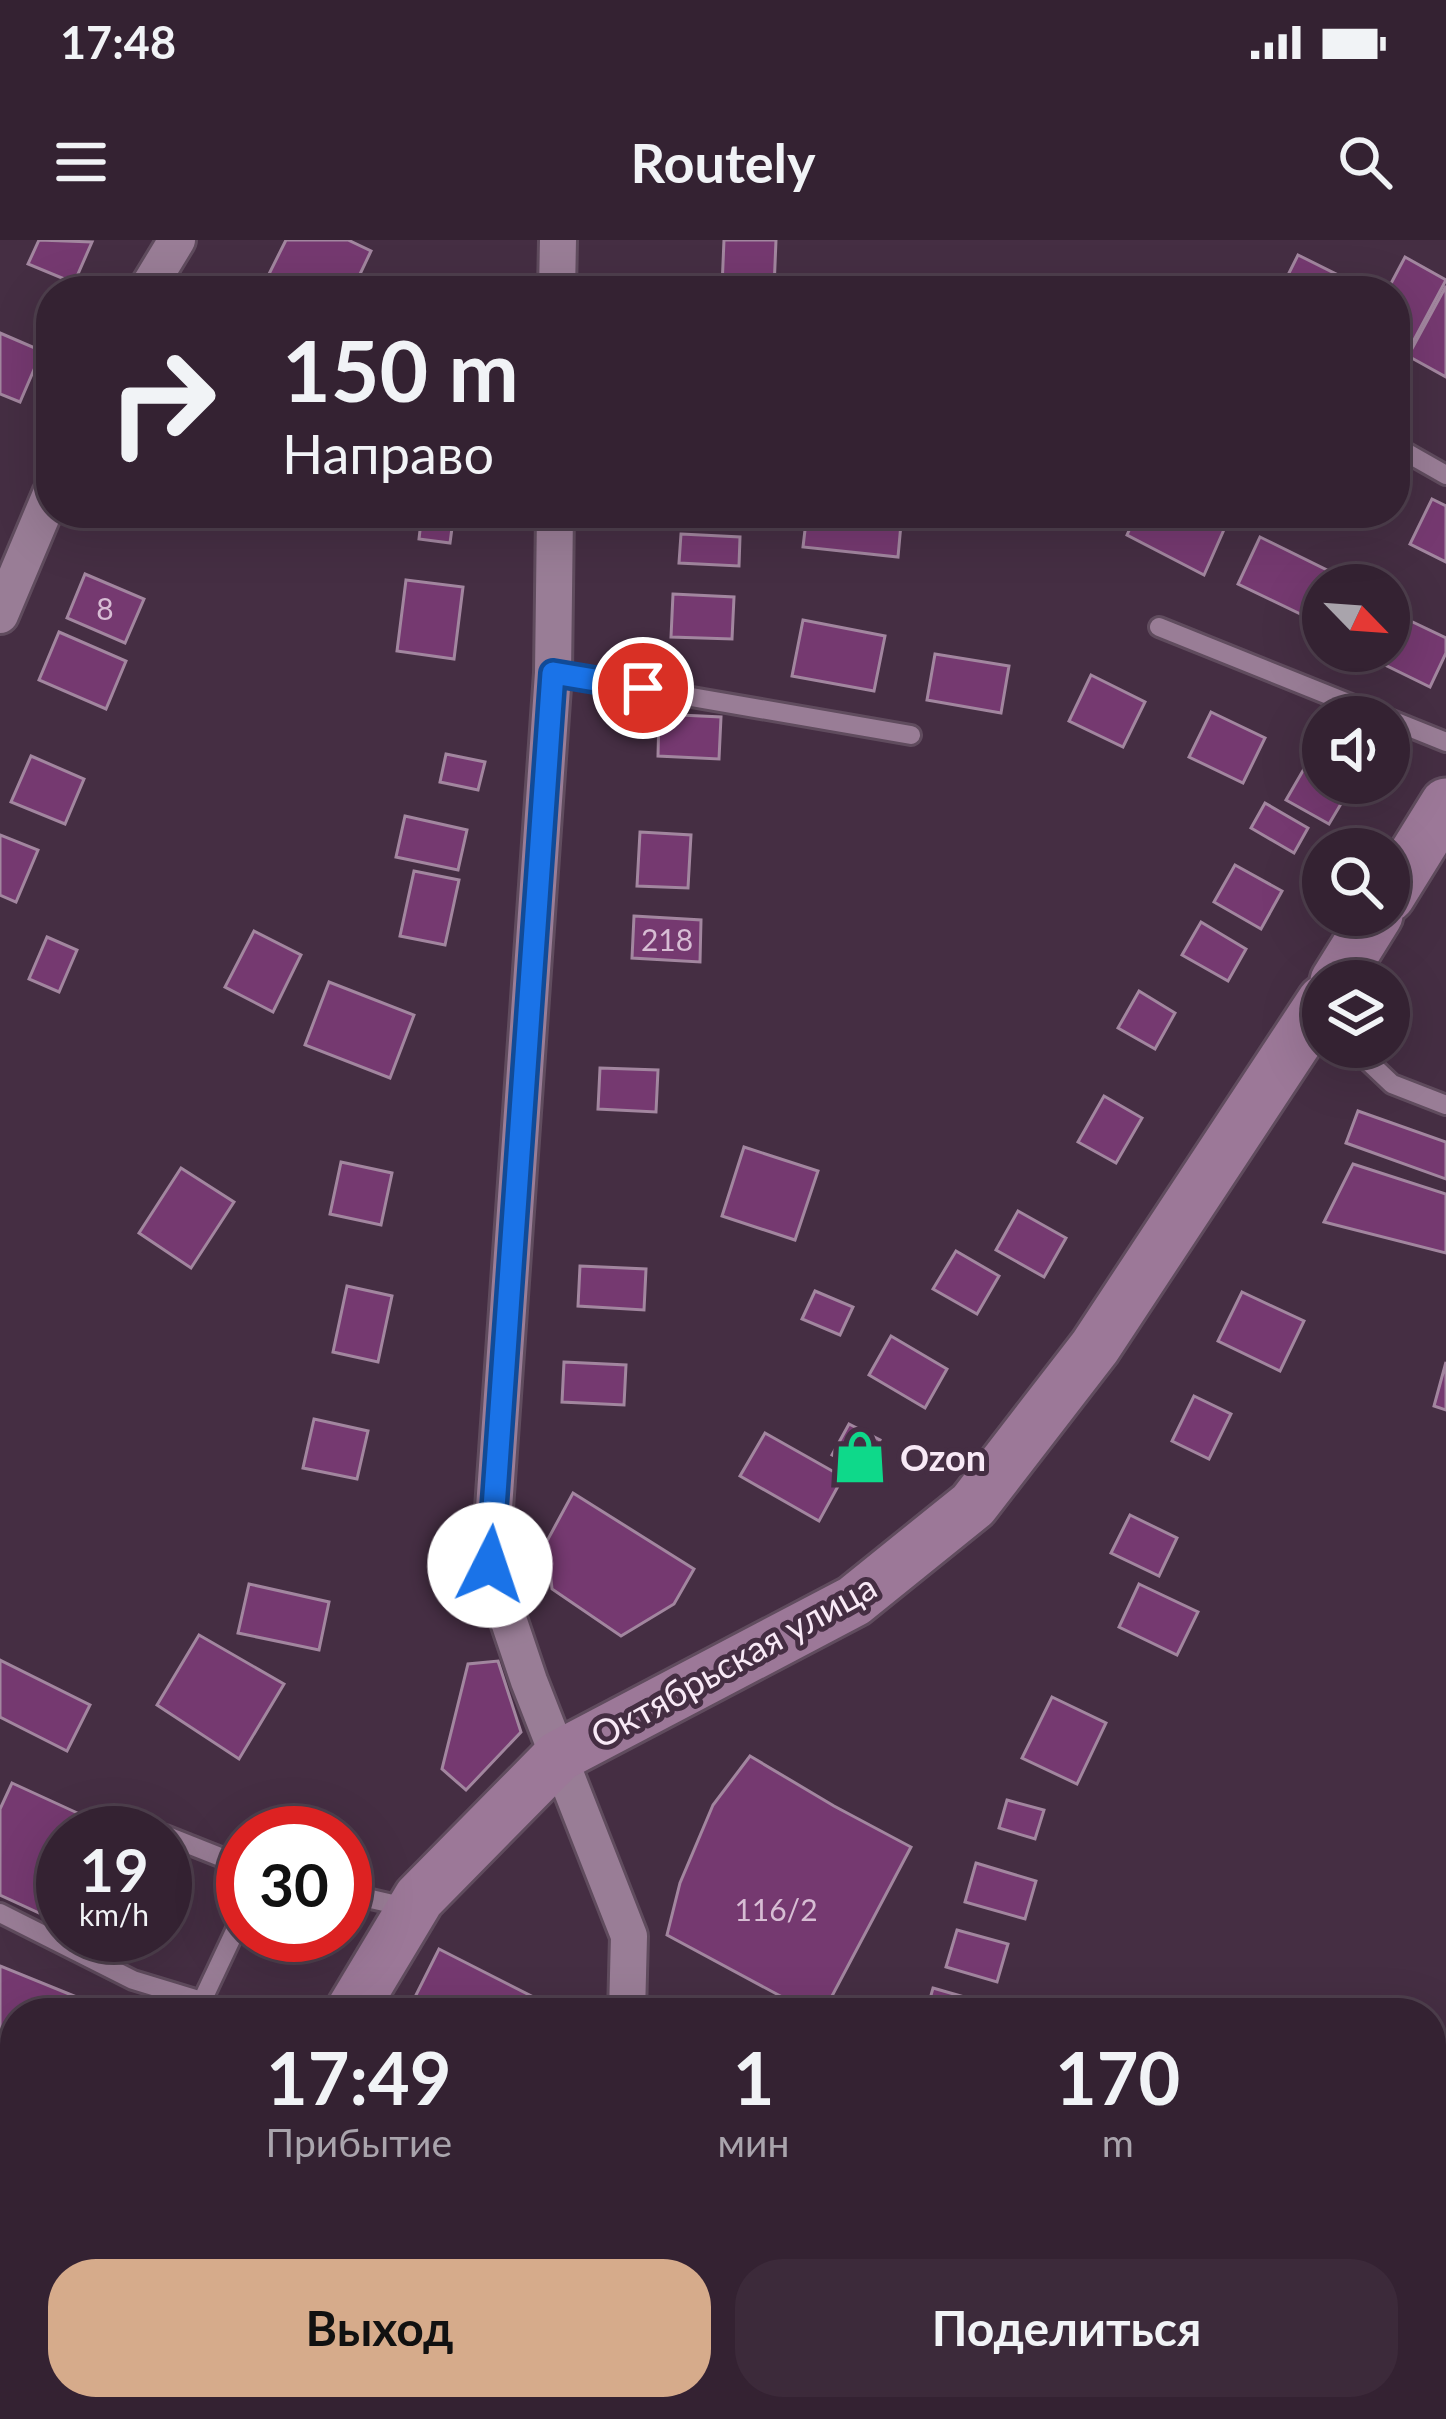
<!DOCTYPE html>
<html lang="ru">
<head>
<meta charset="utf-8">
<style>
	body { margin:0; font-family:Lato,sans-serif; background:#3c2a3a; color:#f1f3f6; height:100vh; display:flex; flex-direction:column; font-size:45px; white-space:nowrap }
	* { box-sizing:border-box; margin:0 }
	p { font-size:39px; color:#a9a4ac }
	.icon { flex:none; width:66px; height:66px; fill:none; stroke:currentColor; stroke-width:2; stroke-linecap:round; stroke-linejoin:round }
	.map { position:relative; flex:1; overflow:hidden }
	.sheet { position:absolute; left:0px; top:1758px; width:1446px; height:423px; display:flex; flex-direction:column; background:#342232; border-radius:48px 48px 0 0; box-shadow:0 12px 48px #0002,0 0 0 3px #4e3f4d }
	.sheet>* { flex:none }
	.top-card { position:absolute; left:36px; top:36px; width:1374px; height:252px; border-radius:48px; box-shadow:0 12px 48px #0002,0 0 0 3px #4e3f4d; background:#342232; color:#f1f3f6; overflow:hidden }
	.needle { width:78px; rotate:115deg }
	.buttons { position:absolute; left:1302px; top:324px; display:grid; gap:24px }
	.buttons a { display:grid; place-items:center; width:108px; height:108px; border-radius:50%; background:#342232; box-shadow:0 12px 48px #0002,0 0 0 3px #4e3f4d; font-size:60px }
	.speed { position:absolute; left:36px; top:1566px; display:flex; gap:24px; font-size:60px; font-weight:700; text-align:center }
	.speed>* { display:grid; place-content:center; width:156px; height:156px; border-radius:50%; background:#342232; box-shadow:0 12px 48px #0002,0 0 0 3px #4e3f4d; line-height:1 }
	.speed small { font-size:30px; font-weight:400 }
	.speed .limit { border:18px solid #d22; background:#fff; color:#111 }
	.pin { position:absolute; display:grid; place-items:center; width:102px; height:102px; color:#fff; margin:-51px; border:6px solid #fff; border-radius:50%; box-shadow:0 3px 12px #0007 }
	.me { position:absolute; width:132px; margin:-66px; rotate:4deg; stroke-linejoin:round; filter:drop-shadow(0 0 9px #0008) }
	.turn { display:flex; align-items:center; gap:42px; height:252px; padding:0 48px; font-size:54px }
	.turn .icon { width:156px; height:156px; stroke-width:2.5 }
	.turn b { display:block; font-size:84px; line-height:102px }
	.eta { display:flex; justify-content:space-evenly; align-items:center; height:204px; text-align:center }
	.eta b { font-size:72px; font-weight:700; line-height:84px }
	.button { display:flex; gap:24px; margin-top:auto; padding:24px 48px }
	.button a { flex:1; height:138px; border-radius:48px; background:#d6ab8b; color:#111; font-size:48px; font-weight:700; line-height:138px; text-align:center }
	.button a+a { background:#3c2a3a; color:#f1f3f6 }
	.status { display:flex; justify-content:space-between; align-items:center; height:84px; padding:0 60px; background:#342232; direction:ltr }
	.status svg { height:33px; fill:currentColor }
	header { display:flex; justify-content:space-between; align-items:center; height:156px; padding:0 48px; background:#342232; font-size:54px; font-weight:700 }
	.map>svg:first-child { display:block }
	.building { fill:#753970; stroke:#a2869f; stroke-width:3 }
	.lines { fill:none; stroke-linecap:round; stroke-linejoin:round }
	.lane-casing { stroke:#604c5e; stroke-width:24 }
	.street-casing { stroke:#604c5e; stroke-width:42 }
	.secondary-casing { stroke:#604c5e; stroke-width:57 }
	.lane { stroke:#997d96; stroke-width:18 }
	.street { stroke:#997d96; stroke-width:36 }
	.secondary { stroke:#9c7898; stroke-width:51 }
	.route-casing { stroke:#114b97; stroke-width:30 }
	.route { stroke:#1a73e8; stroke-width:21 }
	.labels { text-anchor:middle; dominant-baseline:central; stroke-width:10; stroke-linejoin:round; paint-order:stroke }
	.number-label { font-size:30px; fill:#d7bdd4 }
	.poi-label { font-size:36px; font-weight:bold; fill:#f8e9f6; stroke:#452e43; text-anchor:start }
	.street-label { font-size:36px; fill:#f8e9f6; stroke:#452e43 }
</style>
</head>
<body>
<div class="status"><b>17:48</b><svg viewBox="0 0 49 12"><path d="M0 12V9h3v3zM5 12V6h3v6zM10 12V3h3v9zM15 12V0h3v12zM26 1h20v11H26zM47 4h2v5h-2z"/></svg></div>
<header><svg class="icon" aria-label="menu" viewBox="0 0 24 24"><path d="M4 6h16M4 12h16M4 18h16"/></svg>Routely<svg class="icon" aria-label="search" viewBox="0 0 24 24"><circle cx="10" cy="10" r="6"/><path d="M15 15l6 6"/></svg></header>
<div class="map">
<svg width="1446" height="2179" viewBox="0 0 1446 2179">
	<rect width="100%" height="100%" fill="#452e43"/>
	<g class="building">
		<polygon points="39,0 92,2 74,43 28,24"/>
		<polygon points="286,0 348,0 371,11 352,51 283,51 265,42"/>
		<polygon points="724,0 776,0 774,49 722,47"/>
		<polygon points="1298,15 1352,42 1347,51 1280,51"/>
		<polygon points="1405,17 1446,40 1407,113 1395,106 1395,51 1387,51"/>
		<polygon points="1446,46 1446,137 1408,116"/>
		<polygon points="0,93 42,111 20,162 0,154"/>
		<polygon points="1432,259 1446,266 1446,322 1410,304"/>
		<polygon points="422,273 454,273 450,303 419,299"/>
		<polygon points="807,273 902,273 898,317 803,307"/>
		<polygon points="1137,273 1199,273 1226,285 1204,335 1127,295"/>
		<polygon points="681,294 740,297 739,326 679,323"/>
		<polygon points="1260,297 1337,335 1332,345 1323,345 1323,364 1315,381 1238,344"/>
		<polygon points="85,334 144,359 125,403 67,378"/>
		<polygon points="406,340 463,347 454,419 397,411"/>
		<polygon points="673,354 734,357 732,399 671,397"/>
		<polygon points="1398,375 1446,398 1446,413 1430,447 1375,420 1380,411 1389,411 1389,392"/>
		<polygon points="803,380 885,396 874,451 792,436"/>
		<polygon points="59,392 126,421 106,469 39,440"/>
		<polygon points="935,414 1009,426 1001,473 927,460"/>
		<polygon points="1091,435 1145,462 1123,507 1069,481"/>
		<polygon points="1211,472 1265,498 1243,543 1189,517"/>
		<polygon points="659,474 721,477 719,519 658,516"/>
		<polygon points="446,514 485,522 478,550 440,542"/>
		<polygon points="31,516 84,539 65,584 11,562"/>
		<polygon points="1308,522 1323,531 1323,543 1344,543 1351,547 1329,584 1286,560"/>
		<polygon points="1265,563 1308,588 1294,613 1251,588"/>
		<polygon points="405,576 467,590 458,630 396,617"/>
		<polygon points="640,592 691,595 688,648 637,646"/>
		<polygon points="0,595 38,610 16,662 0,655"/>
		<polygon points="1235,625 1282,651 1261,689 1214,662"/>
		<polygon points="414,631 459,640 445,705 400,696"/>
		<polygon points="634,676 701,680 700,722 632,718"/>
		<polygon points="1201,682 1246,709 1228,741 1182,715"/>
		<polygon points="254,691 301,715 273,772 225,747"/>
		<polygon points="47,697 77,710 59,752 29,739"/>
		<polygon points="329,742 414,775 390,838 305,805"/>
		<polygon points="1139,751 1175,773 1155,809 1118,788"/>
		<polygon points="600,828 658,830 656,872 598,869"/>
		<polygon points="1104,856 1142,878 1116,923 1078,902"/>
		<polygon points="1358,871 1446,902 1446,939 1346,903"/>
		<polygon points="744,907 818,931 795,1000 722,976"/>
		<polygon points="341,922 392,933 381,985 330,974"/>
		<polygon points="1353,924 1446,954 1446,1013 1324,982"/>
		<polygon points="181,928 234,962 191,1028 139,993"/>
		<polygon points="1018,971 1066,998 1044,1037 996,1010"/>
		<polygon points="956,1011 999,1036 977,1074 933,1049"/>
		<polygon points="580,1026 646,1029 644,1070 578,1066"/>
		<polygon points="347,1046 392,1056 378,1122 333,1112"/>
		<polygon points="815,1051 853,1067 840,1095 802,1079"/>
		<polygon points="1242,1052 1304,1081 1280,1131 1218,1101"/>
		<polygon points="891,1096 947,1129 925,1168 869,1135"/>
		<polygon points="564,1122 626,1125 624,1165 562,1162"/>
		<polygon points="1446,1122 1446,1170 1434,1166"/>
		<polygon points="1194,1156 1231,1174 1209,1219 1172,1201"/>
		<polygon points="314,1179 368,1191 357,1239 303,1228"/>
		<polygon points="849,1184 880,1200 864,1232 832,1215"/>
		<polygon points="765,1193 843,1237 819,1281 740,1236"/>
		<polygon points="573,1253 694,1329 674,1364 621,1396 552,1349 547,1301"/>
		<polygon points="1130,1275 1177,1298 1159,1336 1111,1313"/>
		<polygon points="249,1344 329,1362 319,1410 238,1393"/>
		<polygon points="1139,1344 1198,1372 1177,1415 1119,1387"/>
		<polygon points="199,1395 284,1444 239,1519 157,1465"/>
		<polygon points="0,1420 90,1465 67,1511 0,1477"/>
		<polygon points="498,1421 521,1492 466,1550 442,1529 468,1424"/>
		<polygon points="1052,1457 1106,1483 1077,1544 1022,1518"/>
		<polygon points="750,1516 834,1566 911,1607 823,1773 812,1773 667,1695 680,1643 713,1565"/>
		<polygon points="12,1543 121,1593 63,1593 63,1684 0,1655 0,1569"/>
		<polygon points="1007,1560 1044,1570 1035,1599 999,1588"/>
		<polygon points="976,1623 1036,1641 1025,1679 965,1662"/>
		<polygon points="957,1690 1008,1704 997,1742 946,1727"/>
		<polygon points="86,1695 129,1695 122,1711"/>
		<polygon points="439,1709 547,1764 542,1773 407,1773"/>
		<polygon points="0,1726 116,1773 15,1773 15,1798 0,1792"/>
		<polygon points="933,1748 1006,1769 1004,1773 926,1773"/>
	</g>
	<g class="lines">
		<defs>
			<g id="lane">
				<polyline points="1395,206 1446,235"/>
				<polyline points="1159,387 1383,477"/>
				<polyline points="553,433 911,495"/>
				<polyline points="1389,479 1446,502"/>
				<polyline points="1353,807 1392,844 1446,865"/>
				<polyline points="165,1595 243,1626"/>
				<polyline points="345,1653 410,1668"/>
				<polyline points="0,1673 133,1740 202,1761 243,1674"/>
			</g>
			<g id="street">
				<polyline points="146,51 177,0"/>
				<polyline points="557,51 558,0"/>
				<polyline points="555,273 553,433 490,1325 529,1441 629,1696 627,1773"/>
				<polyline points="0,375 51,254"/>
				<polyline points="199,2166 221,2179"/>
				<polyline points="637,2166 638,2179"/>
			</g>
			<g id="secondary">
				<polyline points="1389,656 1446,564"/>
				<polyline points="1336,741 1377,675"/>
				<polyline points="350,1773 419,1658 559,1516 854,1361 973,1265 1095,1107 1323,761"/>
				<polyline points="107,2179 115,2166"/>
			</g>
		</defs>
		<use href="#lane" class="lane-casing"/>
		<use href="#street" class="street-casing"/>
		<use href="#secondary" class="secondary-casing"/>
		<use href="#lane" class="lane"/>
		<use href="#street" class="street"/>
		<use href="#secondary" class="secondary"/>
	</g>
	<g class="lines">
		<defs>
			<polyline id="route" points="490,1325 553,433 643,448"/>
		</defs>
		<use href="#route" class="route-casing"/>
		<use href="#route" class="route"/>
	</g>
	<defs>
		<symbol id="shop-bare" viewBox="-9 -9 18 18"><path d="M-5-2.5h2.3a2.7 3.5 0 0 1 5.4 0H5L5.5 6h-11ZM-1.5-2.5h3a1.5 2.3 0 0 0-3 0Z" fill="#0ed98a" stroke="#452e43" stroke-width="2.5" paint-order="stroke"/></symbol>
	</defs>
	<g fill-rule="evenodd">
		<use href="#shop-bare" x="822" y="1179" width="76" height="76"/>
	</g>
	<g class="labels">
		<g class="number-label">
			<text x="105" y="368">8</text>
			<text x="667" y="699">218</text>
			<text x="776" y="1669">116/2</text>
		</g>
		<g class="poi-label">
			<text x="900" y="1217">Ozon</text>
		</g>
		<g class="street-label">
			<text transform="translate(733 1420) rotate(-29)">Октябрьская улица</text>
		</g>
	</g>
</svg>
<div class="buttons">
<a><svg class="needle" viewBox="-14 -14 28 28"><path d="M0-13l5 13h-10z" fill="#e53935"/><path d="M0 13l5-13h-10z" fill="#a9a4ac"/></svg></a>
<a><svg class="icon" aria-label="sound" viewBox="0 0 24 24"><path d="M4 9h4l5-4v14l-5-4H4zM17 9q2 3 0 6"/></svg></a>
<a><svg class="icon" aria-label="search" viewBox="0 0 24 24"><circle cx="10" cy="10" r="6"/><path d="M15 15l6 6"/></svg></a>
<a><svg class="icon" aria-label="layers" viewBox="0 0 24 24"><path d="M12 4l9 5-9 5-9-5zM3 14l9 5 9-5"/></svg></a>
</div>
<div class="speed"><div>19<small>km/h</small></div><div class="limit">30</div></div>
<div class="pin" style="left:643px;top:448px;background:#d93025"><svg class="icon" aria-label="arrive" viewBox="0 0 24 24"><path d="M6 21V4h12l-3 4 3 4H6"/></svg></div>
<svg class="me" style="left:490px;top:1325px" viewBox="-20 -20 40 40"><circle r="19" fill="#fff"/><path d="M0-13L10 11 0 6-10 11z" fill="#1a73e8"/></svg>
<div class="top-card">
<div class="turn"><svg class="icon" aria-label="right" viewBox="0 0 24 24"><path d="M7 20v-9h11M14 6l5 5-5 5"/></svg><div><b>150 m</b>Направо</div></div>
</div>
<section class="sheet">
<div class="eta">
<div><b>17:49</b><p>Прибытие</p></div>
<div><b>1</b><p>мин</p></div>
<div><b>170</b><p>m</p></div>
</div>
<div class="button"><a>Выход</a><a>Поделиться</a></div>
</section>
</div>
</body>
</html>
